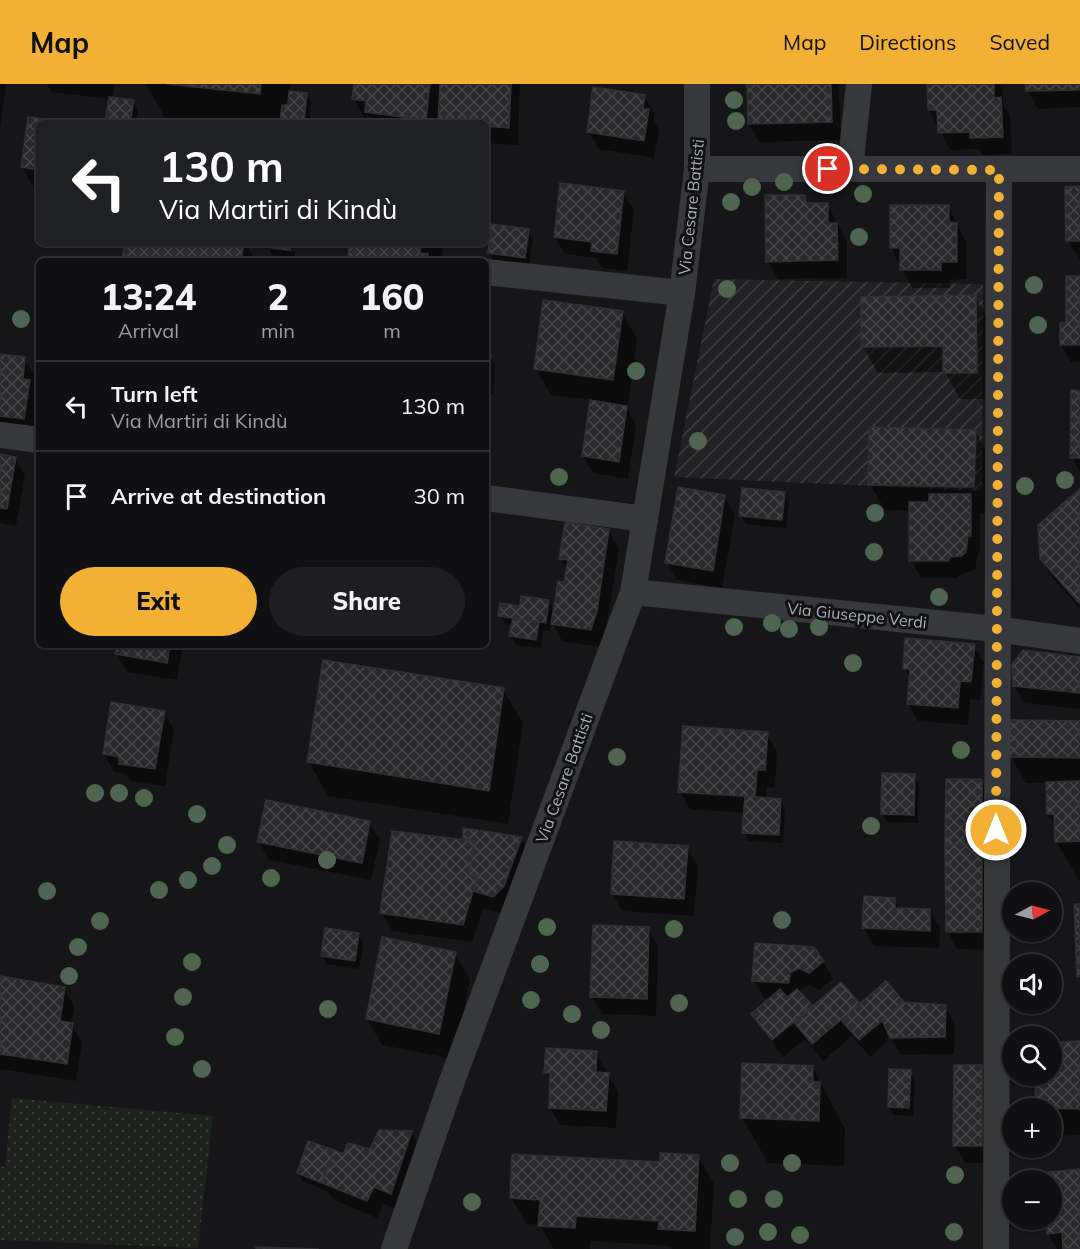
<!DOCTYPE html>
<html lang="en">
<head>
<meta charset="utf-8">
<style>
	body { margin:0; font-family:Mulish,sans-serif; background:#1e1e20; color:#f1f3f6; height:100vh; display:flex; flex-direction:column; font-size:22px; white-space:nowrap }
	* { box-sizing:border-box; margin:0 }
	p { font-size:20px; color:#9c9d9f }
	.icon { flex:none; width:33px; height:33px; fill:none; stroke:currentColor; stroke-width:2; stroke-linecap:round; stroke-linejoin:round }
	.map { position:relative; flex:1; overflow:hidden }
	.sheet { position:absolute; left:36px; top:174px; width:453px; height:390px; display:flex; flex-direction:column; background:#101012; border-radius:9px; box-shadow:0 2px 4px #0004,0 0 0 2px #303032 }
	.sheet>* { flex:none }
	.hud { position:absolute; left:36px; top:36px; width:453px; height:126px; border-radius:9px; box-shadow:0 2px 4px #0004,0 0 0 2px #303032; background:#202124; color:#fff; overflow:hidden }
	.needle { width:39px; rotate:83deg }
	.tools { position:absolute; left:1002px; top:798px; display:grid; gap:12px }
	.tools a { display:grid; place-items:center; width:60px; height:60px; border-radius:50%; background:#101012; box-shadow:0 2px 4px #0004,0 0 0 2px #303032; font-size:30px }
	.pin { position:absolute; display:grid; place-items:center; width:51px; height:51px; color:#fff; margin:-26px; border:3px solid #fff; border-radius:50%; box-shadow:0 2px 6px #0007 }
	.me { position:absolute; width:66px; margin:-33px; rotate:0deg; stroke-linejoin:round; filter:drop-shadow(0 0 4px #0008) }
	.turn { display:flex; align-items:center; gap:21px; height:126px; padding:0 24px; font-size:27px }
	.turn .icon { width:78px; height:78px; stroke-width:2.5 }
	.turn b { display:block; font-size:42px; line-height:51px }
	.eta { display:flex; justify-content:space-evenly; align-items:center; height:102px; text-align:center }
	.eta b { font-size:36px; font-weight:800; line-height:42px }
	.button { display:flex; gap:12px; margin-top:auto; padding:12px 24px }
	.button a { flex:1; height:69px; border-radius:36px; background:#f2b134; color:#111; font-size:24px; font-weight:800; line-height:69px; text-align:center }
	.button a+a { background:#1e1e20; color:#f1f3f6 }
	ul { padding:0; list-style:none }
	li { display:flex; align-items:center; gap:18px; height:90px; padding:0 24px; border-top:2px solid #303032 }
	li div { flex:1 }
	li b { display:block; font-size:22px }
	li em { font-style:normal }
	header { display:flex; align-items:center; gap:36px; box-sizing:border-box; height:84px; padding:0 30px; background:#f2b134; color:#111 }
	header strong { font-size:28px }
	nav { display:flex; gap:33px; margin-inline-start:auto; font-size:21px }
	.map>svg:first-child { display:block }
	.industrial { fill:url(#industrial-furrows) }
	.grass { fill:url(#grass-dots) }
	.shadow { fill:#0007 }
	.building { fill:url(#building-cross-hatch); stroke:#303034; stroke-width:1.5 }
	.lines { fill:none; stroke-linecap:round; stroke-linejoin:round }
	.minor { stroke:#37383d; stroke-width:26 }
	.tree { fill:#506452 }
	.route { stroke:#f2b134; stroke-width:10; stroke-dasharray:0 18 }
	.labels { text-anchor:middle; dominant-baseline:central; stroke-width:6; stroke-linejoin:round; paint-order:stroke }
	.street-label { font-size:16px; fill:#a8adb8; stroke:#111113 }
</style>
</head>
<body>
<header>
<strong>Map</strong>
<nav><a>Map</a><a>Directions</a><a>Saved</a></nav>
</header>
<div class="map">
<svg width="1080" height="1165" viewBox="0 0 1080 1165">
	<defs>
		<pattern id="industrial-furrows" width="10" height="10" patternUnits="userSpaceOnUse" patternTransform="scale(1.5)"><rect width="10" height="10" fill="#222225"/><path d="M-1 1l2-2M0 10L10 0M9 11l2-2" fill="none" stroke="#3f3f43"/></pattern>
		<pattern id="grass-dots" width="8" height="8" patternUnits="userSpaceOnUse" patternTransform="scale(1.5)"><rect width="8" height="8" fill="#1c231d"/><path d="M2 2h.1M6 6h.1" fill="none" stroke="#3a403c" stroke-width="1.8" stroke-linecap="round"/></pattern>
		<pattern id="building-cross-hatch" width="8" height="8" patternUnits="userSpaceOnUse" patternTransform="scale(1.5)"><rect width="8" height="8" fill="#29292c"/><path d="M0 0l8 8M0 8l8-8" fill="none" stroke="#454548"/></pattern>
	</defs>
	<rect width="100%" height="100%" fill="#161618"/>
	<polygon class="industrial" points="714,195 983,200 982,407 674,393"/>
	<polygon class="grass" points="12,1014 213,1032 198,1164 0,1156 0,1082 5,1083"/>
	<g class="shadow">
		<polygon points="0,0 6,0 0,45"/>
		<polygon points="47,0 114,0 112,15 133,18 138,26 136,39 107,39 110,15 52,8"/>
		<polygon points="146,0 291,0 290,9 306,11 311,19 309,39 168,39"/>
		<polygon points="356,0 440,0 441,2 441,0 520,0 518,61 486,59 486,39 439,39 437,36 437,39 373,39 370,33 364,33 354,15"/>
		<polygon points="748,0 839,0 841,56 759,58 749,40"/>
		<polygon points="928,0 999,0 1003,6 1003,20 1010,32 1012,70 982,71 979,65 950,66 929,26"/>
		<polygon points="1027,0 1080,0 1080,23 1038,25 1028,7"/>
		<polygon points="644,12 655,30 654,36 659,45 654,74 599,65 588,47"/>
		<polygon points="29,34 63,39 39,39 39,102 32,101 22,83"/>
		<polygon points="1066,104 1080,104 1080,175 1068,157"/>
		<polygon points="623,108 634,126 627,187 602,184 596,174 565,170 555,153"/>
		<polygon points="804,112 809,121 827,121 837,138 847,158 847,194 778,195 768,178"/>
		<polygon points="891,122 948,122 966,158 967,195 950,196 950,204 912,204 891,164"/>
		<polygon points="528,147 533,155 529,182 494,177 489,169"/>
		<polygon points="126,159 246,159 256,177 123,177"/>
		<polygon points="268,159 296,159 295,165 271,162 271,165 295,168 294,174 272,171"/>
		<polygon points="351,159 440,159 443,164 442,177 349,177"/>
		<polygon points="1080,194 1080,278 1071,278 1061,261"/>
		<polygon points="975,213 990,239 991,315 960,315 945,288 878,289 863,263"/>
		<polygon points="622,229 637,255 628,321 625,321 636,341 628,395 593,389 583,372 591,316 551,311 536,285"/>
		<polygon points="0,271 24,275 35,292 33,305 39,316 34,352 0,347"/>
		<polygon points="486,272 490,272 495,281 493,310 486,309"/>
		<polygon points="1080,308 1080,388 1072,373"/>
		<polygon points="975,347 990,374 989,429 980,429 980,469 978,469 975,486 959,491 958,494 921,494 911,476 911,427 885,426 870,400"/>
		<polygon points="0,371 15,374 25,392 16,442 0,439"/>
		<polygon points="1080,407 1080,525 1052,493 1041,475"/>
		<polygon points="784,410 789,418 786,444 746,440 741,432"/>
		<polygon points="724,413 735,430 722,504 677,496 667,478"/>
		<polygon points="608,446 619,464 606,545 601,563 562,557 552,538 550,547 543,546 541,564 516,561 511,552 513,541 505,540 500,532 549,517 554,527 565,500 567,486 561,474"/>
		<polygon points="118,561 183,561 177,596 127,588 117,570"/>
		<polygon points="974,562 984,579 980,616 970,615 968,641 918,637 908,620 911,595 904,584"/>
		<polygon points="1080,575 1080,625 1024,619 1014,601"/>
		<polygon points="503,606 523,639 508,740 328,712 309,678"/>
		<polygon points="164,628 174,646 165,702 130,697 126,690 114,688 104,670"/>
		<polygon points="1011,638 1080,639 1080,798 1056,757 1056,743 1048,730 1047,699 1026,699 1011,673"/>
		<polygon points="767,650 777,668 775,704 767,703 766,716 780,717 785,725 783,759 748,757 744,748 745,729 690,725 680,707"/>
		<polygon points="914,692 919,700 918,739 887,738 882,730"/>
		<polygon points="981,696 992,714 992,866 957,865 947,848"/>
		<polygon points="369,738 380,756 371,796 269,776 259,758"/>
		<polygon points="464,746 521,754 531,772 504,830 483,824 472,858 392,847 382,829 393,748 465,755"/>
		<polygon points="687,764 698,781 694,832 622,827 612,809"/>
		<polygon points="894,815 900,825 929,827 940,844 939,864 874,862 864,844"/>
		<polygon points="648,845 658,863 656,932 602,930 592,913"/>
		<polygon points="358,850 363,859 359,885 327,880 322,872"/>
		<polygon points="455,870 470,896 454,975 382,961 367,935"/>
		<polygon points="823,877 833,895 819,906 810,901 799,906 813,924 903,919 945,923 955,940 954,970 901,971 891,954 870,973 852,952 823,977 805,955 783,973 752,930 771,914 764,914 754,896"/>
		<polygon points="0,894 64,904 74,922 71,940 82,958 76,997 0,985"/>
		<polygon points="1080,959 1080,1051 1053,1052 1052,1024 1038,1024 1036,992 1052,992 1052,960"/>
		<polygon points="596,969 618,1008 616,1044 560,1041 550,1024 552,998 546,988"/>
		<polygon points="981,983 992,1001 991,1079 965,1079 955,1061"/>
		<polygon points="813,984 845,1045 844,1082 768,1079 742,1034"/>
		<polygon points="910,988 915,996 913,1032 894,1031 889,1023"/>
		<polygon points="411,1049 421,1066 401,1127 384,1120 377,1134 334,1116 328,1107 303,1097 298,1089 344,1071 371,1066"/>
		<polygon points="514,1072 661,1080 698,1073 714,1099 710,1165 672,1165 670,1162 591,1157 590,1165 554,1165 540,1141 527,1140 511,1114"/>
		<polygon points="1080,1087 1080,1165 1057,1165 1048,1149 1047,1136 1052,1136 1052,1096 1043,1096 1043,1091"/>
	</g>
	<g class="building">
		<polygon points="167,0 261,0 260,10"/>
		<polygon points="354,0 430,0 426,36 365,28 366,17 352,15"/>
		<polygon points="440,0 511,0 509,44 486,42 486,39 438,39"/>
		<polygon points="747,0 831,0 832,38 748,40"/>
		<polygon points="927,0 994,0 994,14 1001,13 1003,53 970,54 970,48 938,49 937,26 928,26"/>
		<polygon points="1026,0 1080,0 1080,6 1026,7"/>
		<polygon points="593,3 645,11 643,25 649,25 644,57 587,48"/>
		<polygon points="289,7 307,9 304,39 280,39 282,21 288,21"/>
		<polygon points="109,13 134,16 130,39 105,39"/>
		<polygon points="28,33 74,39 39,39 39,86 21,83"/>
		<polygon points="560,99 624,107 617,170 591,167 592,158 554,153"/>
		<polygon points="1080,102 1080,157 1066,157 1065,103"/>
		<polygon points="765,111 805,111 806,119 828,119 828,139 837,139 838,176 766,178"/>
		<polygon points="890,121 949,121 949,138 957,139 957,178 941,178 941,186 900,186 900,164 890,164"/>
		<polygon points="491,140 529,145 525,174 488,169"/>
		<polygon points="124,159 244,159 241,177 122,177"/>
		<polygon points="266,159 291,159 290,166 266,163"/>
		<polygon points="349,159 427,159 421,159 420,169 428,170 427,177 348,177"/>
		<polygon points="1066,192 1080,192 1080,261 1060,261 1060,239 1066,239"/>
		<polygon points="976,211 977,289 943,289 943,262 861,263 861,213"/>
		<polygon points="543,216 623,227 613,296 534,285"/>
		<polygon points="0,270 25,273 23,295 30,296 24,335 0,332"/>
		<polygon points="486,271 491,271 489,302 486,302"/>
		<polygon points="1071,306 1080,307 1080,374 1070,374"/>
		<polygon points="590,316 627,322 619,378 582,372"/>
		<polygon points="869,343 976,346 974,403 868,401"/>
		<polygon points="0,370 16,373 7,425 0,424"/>
		<polygon points="678,403 725,411 713,487 665,479"/>
		<polygon points="742,404 785,408 782,436 739,432"/>
		<polygon points="1080,405 1080,517 1079,519 1040,475 1038,441"/>
		<polygon points="929,410 971,410 971,452 968,451 966,468 961,472 950,473 948,477 909,477 909,418 929,418"/>
		<polygon points="565,438 609,445 597,527 591,546 551,540 558,497 564,498 568,476 559,475"/>
		<polygon points="521,512 549,516 546,539 498,532 500,519 520,522"/>
		<polygon points="513,534 539,538 536,556 509,552"/>
		<polygon points="905,554 975,560 971,598 960,597 958,624 907,620 910,585 903,585"/>
		<polygon points="117,561 170,561 167,579 115,570"/>
		<polygon points="1023,566 1080,573 1080,609 1013,602 1012,580"/>
		<polygon points="323,576 504,604 489,707 307,678"/>
		<polygon points="111,618 165,627 155,685 119,680 119,673 103,670"/>
		<polygon points="1010,636 1080,637 1080,674 1009,673"/>
		<polygon points="683,642 768,648 765,686 757,686 755,713 678,708"/>
		<polygon points="882,689 915,690 914,731 881,730"/>
		<polygon points="946,695 982,695 982,761 945,761"/>
		<polygon points="1080,697 1080,757 1055,758 1054,730 1047,730 1046,698"/>
		<polygon points="745,712 781,715 779,751 742,749"/>
		<polygon points="266,716 370,737 362,779 257,758"/>
		<polygon points="463,744 522,753 504,802 493,813 473,807 478,791 469,791 474,757 463,754"/>
		<polygon points="392,747 474,757 469,791 478,791 463,841 380,829"/>
		<polygon points="614,757 688,762 684,815 611,810"/>
		<polygon points="945,761 982,761 982,848 946,848"/>
		<polygon points="864,812 895,814 895,824 930,825 930,847 862,844"/>
		<polygon points="1074,820 1080,820 1080,892 1077,893"/>
		<polygon points="593,841 649,843 647,915 590,913"/>
		<polygon points="325,844 359,849 355,877 321,872"/>
		<polygon points="382,853 456,868 439,950 366,935"/>
		<polygon points="755,859 814,863 824,877 809,889 799,884 790,889 789,899 752,897"/>
		<polygon points="0,892 65,903 60,937 73,939 67,980 0,970"/>
		<polygon points="886,897 904,918 859,956 841,936"/>
		<polygon points="841,898 860,920 812,960 794,938"/>
		<polygon points="780,905 787,913 797,905 813,922 772,956 751,930"/>
		<polygon points="904,918 946,921 945,953 890,954 882,936"/>
		<polygon points="1080,957 1080,1025 1036,1024 1035,992 1052,992 1052,959"/>
		<polygon points="546,964 597,967 596,988 609,989 606,1027 549,1024 550,989 544,989"/>
		<polygon points="742,979 813,982 813,998 820,998 819,1037 740,1034"/>
		<polygon points="954,981 982,981 982,1062 953,1062"/>
		<polygon points="889,985 911,986 909,1024 888,1023"/>
		<polygon points="379,1046 412,1047 391,1110 374,1103 367,1117 322,1099 334,1066 343,1070 348,1059 370,1065"/>
		<polygon points="308,1057 334,1066 322,1099 297,1089"/>
		<polygon points="660,1069 699,1071 695,1147 658,1145 659,1137 576,1132 575,1144 538,1142 540,1116 510,1114 512,1070 660,1078"/>
		<polygon points="1080,1085 1080,1165 1063,1165 1062,1148 1047,1150 1046,1136 1052,1136 1052,1096 1042,1096 1041,1089"/>
		<polygon points="256,1163 319,1165 256,1165"/>
	</g>
	<g class="lines">
		<g class="minor">
			<polyline points="697,85 1080,85"/>
			<polyline points="850,85 859,0"/>
			<polyline points="486,188 682,209"/>
			<polyline points="0,351 39,356"/>
			<polyline points="486,414 645,435"/>
			<polyline points="633,508 996,545 1080,557"/>
			<polyline points="394,1165 452,997 633,508 682,209 697,85 697,0"/>
			<polyline points="996,1165 999,86"/>
		</g>
	</g>
	<g class="tree">
		<circle cx="734" cy="16" r="9"/>
		<circle cx="736" cy="37" r="9"/>
		<circle cx="784" cy="98" r="9"/>
		<circle cx="752" cy="103" r="9"/>
		<circle cx="863" cy="110" r="9"/>
		<circle cx="731" cy="118" r="9"/>
		<circle cx="859" cy="153" r="9"/>
		<circle cx="1034" cy="201" r="9"/>
		<circle cx="727" cy="205" r="9"/>
		<circle cx="21" cy="235" r="9"/>
		<circle cx="1038" cy="241" r="9"/>
		<circle cx="636" cy="287" r="9"/>
		<circle cx="698" cy="357" r="9"/>
		<circle cx="559" cy="393" r="9"/>
		<circle cx="1065" cy="396" r="9"/>
		<circle cx="1025" cy="402" r="9"/>
		<circle cx="875" cy="429" r="9"/>
		<circle cx="874" cy="468" r="9"/>
		<circle cx="939" cy="513" r="9"/>
		<circle cx="772" cy="539" r="9"/>
		<circle cx="734" cy="543" r="9"/>
		<circle cx="819" cy="543" r="9"/>
		<circle cx="789" cy="545" r="9"/>
		<circle cx="853" cy="579" r="9"/>
		<circle cx="961" cy="666" r="9"/>
		<circle cx="617" cy="673" r="9"/>
		<circle cx="95" cy="709" r="9"/>
		<circle cx="119" cy="709" r="9"/>
		<circle cx="144" cy="714" r="9"/>
		<circle cx="197" cy="730" r="9"/>
		<circle cx="871" cy="742" r="9"/>
		<circle cx="227" cy="761" r="9"/>
		<circle cx="327" cy="776" r="9"/>
		<circle cx="212" cy="782" r="9"/>
		<circle cx="271" cy="794" r="9"/>
		<circle cx="188" cy="796" r="9"/>
		<circle cx="159" cy="806" r="9"/>
		<circle cx="47" cy="807" r="9"/>
		<circle cx="782" cy="836" r="9"/>
		<circle cx="100" cy="837" r="9"/>
		<circle cx="547" cy="843" r="9"/>
		<circle cx="674" cy="845" r="9"/>
		<circle cx="78" cy="863" r="9"/>
		<circle cx="192" cy="878" r="9"/>
		<circle cx="540" cy="880" r="9"/>
		<circle cx="69" cy="892" r="9"/>
		<circle cx="183" cy="913" r="9"/>
		<circle cx="531" cy="916" r="9"/>
		<circle cx="679" cy="919" r="9"/>
		<circle cx="328" cy="925" r="9"/>
		<circle cx="572" cy="930" r="9"/>
		<circle cx="601" cy="946" r="9"/>
		<circle cx="175" cy="953" r="9"/>
		<circle cx="202" cy="985" r="9"/>
		<circle cx="730" cy="1079" r="9"/>
		<circle cx="792" cy="1079" r="9"/>
		<circle cx="955" cy="1091" r="9"/>
		<circle cx="738" cy="1115" r="9"/>
		<circle cx="774" cy="1115" r="9"/>
		<circle cx="472" cy="1118" r="9"/>
		<circle cx="768" cy="1148" r="9"/>
		<circle cx="954" cy="1148" r="9"/>
		<circle cx="800" cy="1151" r="9"/>
		<circle cx="735" cy="1153" r="9"/>
	</g>
	<g class="lines">
		<polyline class="route" points="828,85 999,86 996,746"/>
	</g>
	<g class="labels">
		<g class="street-label">
			<text transform="translate(691 123) rotate(-84)">Via Cesare Battisti</text>
			<text transform="translate(857 531) rotate(6)">Via Giuseppe Verdi</text>
			<text transform="translate(564 694) rotate(-70)">Via Cesare Battisti</text>
		</g>
	</g>
</svg>
<div class="tools">
<a><svg class="needle" viewBox="-14 -14 28 28"><path d="M0-13l5 13h-10z" fill="#e53935"/><path d="M0 13l5-13h-10z" fill="#9c9d9f"/></svg></a>
<a><svg class="icon" aria-label="sound" viewBox="0 0 24 24"><path d="M4 9h4l5-4v14l-5-4H4zM17 9q2 3 0 6"/></svg></a>
<a><svg class="icon" aria-label="search" viewBox="0 0 24 24"><circle cx="10" cy="10" r="6"/><path d="M15 15l6 6"/></svg></a>
<a>+</a>
<a>−</a>
</div>
<div class="pin" style="left:828px;top:85px;background:#d93025"><svg class="icon" aria-label="arrive" viewBox="0 0 24 24"><path d="M6 21V4h12l-3 4 3 4H6"/></svg></div>
<svg class="me" style="left:996px;top:746px" viewBox="-20 -20 40 40"><circle r="17" fill="#f2b134" stroke="#fff" stroke-width="3"/><path d="M0-11L8 9 0 5-8 9z" fill="#fff"/></svg>
<div class="hud">
<div class="turn"><svg class="icon" aria-label="left" viewBox="0 0 24 24"><path d="M17 20v-9H6M10 6l-5 5 5 5"/></svg><div><b>130 m</b>Via Martiri di Kindù</div></div>
</div>
<section class="sheet">
<div class="eta">
<div><b>13:24</b><p>Arrival</p></div>
<div><b>2</b><p>min</p></div>
<div><b>160</b><p>m</p></div>
</div>
<ul>
<li><svg class="icon" aria-label="left" viewBox="0 0 24 24"><path d="M17 20v-9H6M10 6l-5 5 5 5"/></svg><div><b>Turn left</b><p>Via Martiri di Kindù</p></div><em>130 m</em></li>
<li><svg class="icon" aria-label="arrive" viewBox="0 0 24 24"><path d="M6 21V4h12l-3 4 3 4H6"/></svg><div><b>Arrive at destination</b></div><em>30 m</em></li>
</ul>
<div class="button"><a>Exit</a><a>Share</a></div>
</section>
</div>
</body>
</html>
